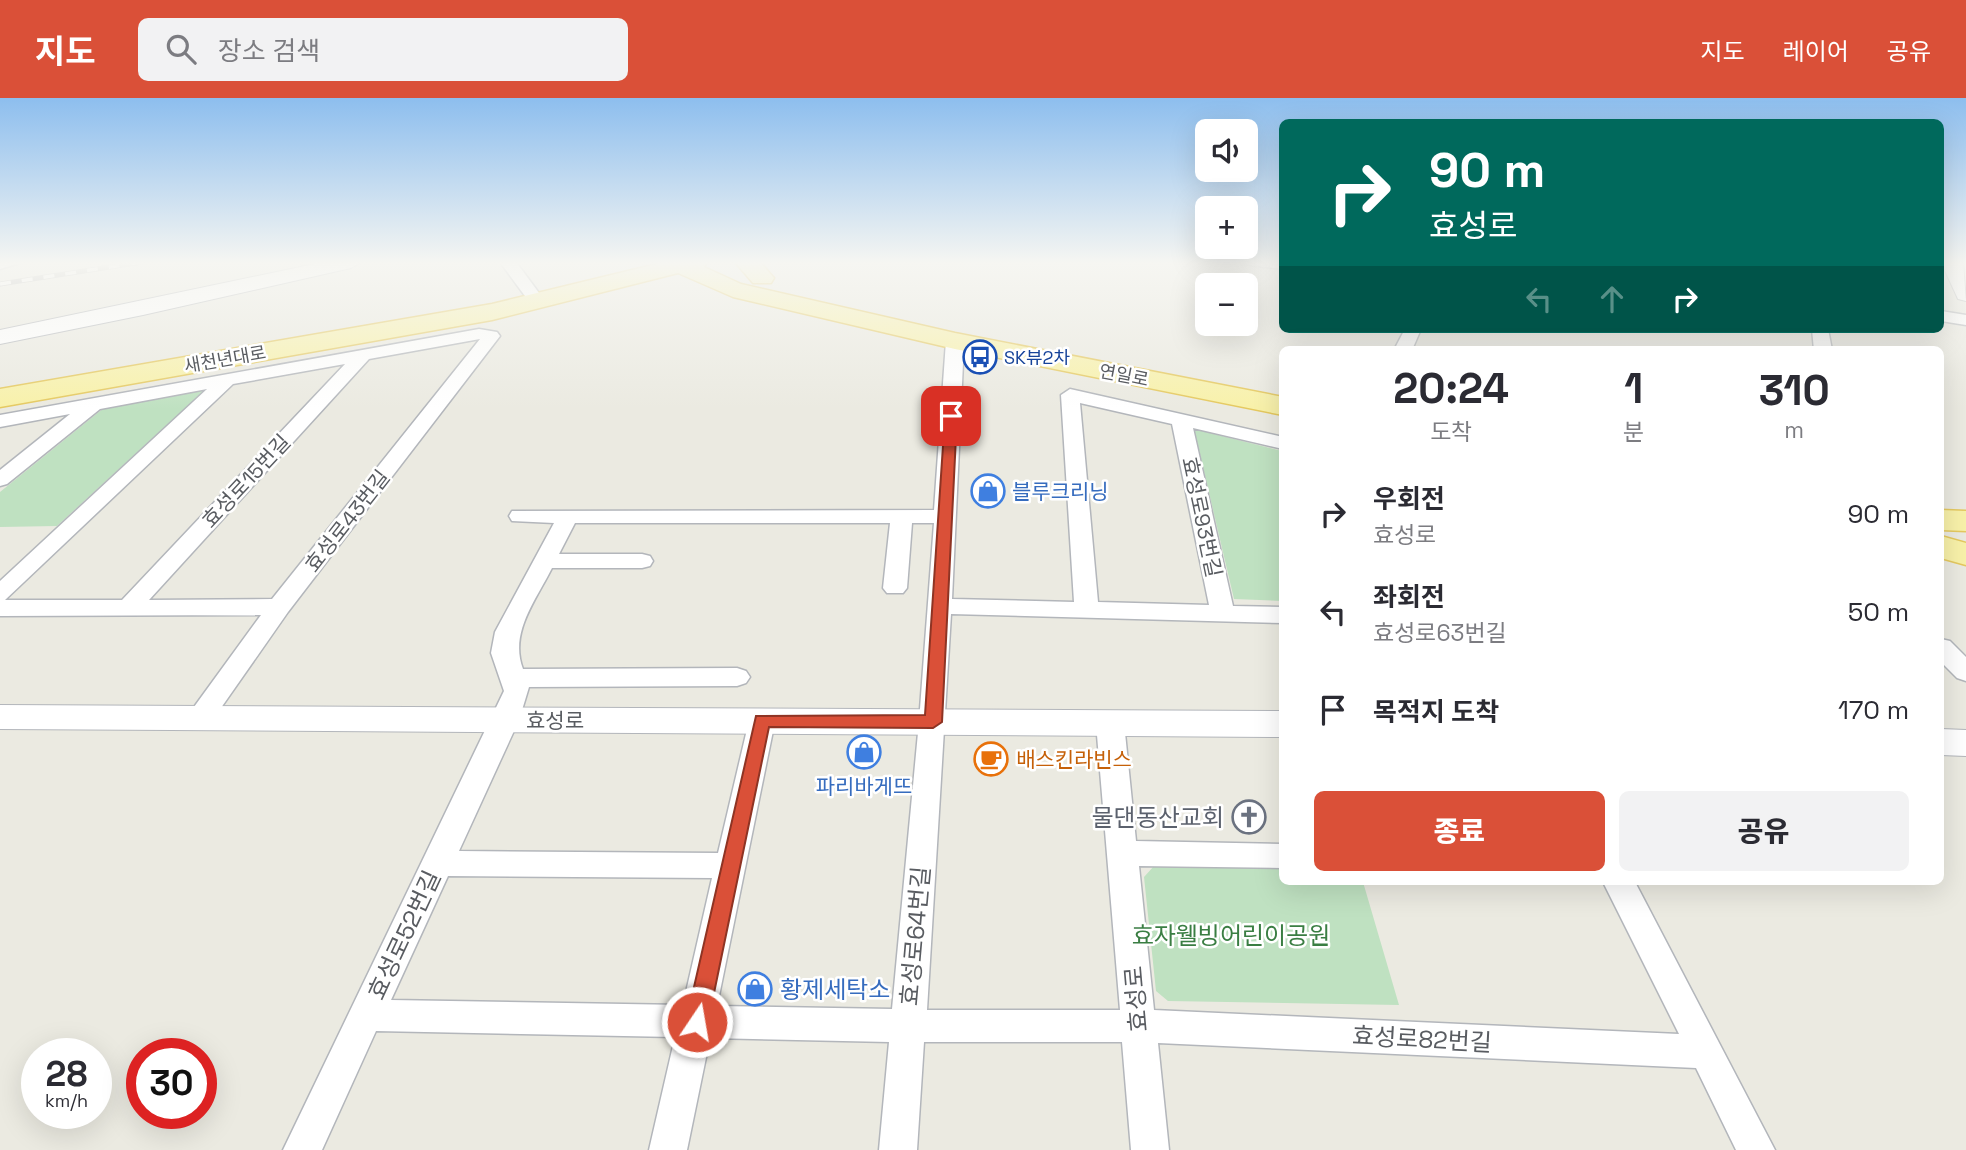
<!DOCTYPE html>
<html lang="ko">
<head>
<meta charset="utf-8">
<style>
	body { margin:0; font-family:"Space Grotesk","Noto Sans KR",sans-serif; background:#f2f2f3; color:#2b2b33; height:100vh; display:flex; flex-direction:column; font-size:26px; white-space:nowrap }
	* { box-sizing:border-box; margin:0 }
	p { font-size:23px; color:#7c7c81 }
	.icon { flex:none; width:38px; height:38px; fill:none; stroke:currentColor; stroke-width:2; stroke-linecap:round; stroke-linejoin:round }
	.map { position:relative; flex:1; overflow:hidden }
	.side { position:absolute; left:1279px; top:248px; width:665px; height:539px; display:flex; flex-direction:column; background:#fff; border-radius:10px; box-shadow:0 7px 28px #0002 }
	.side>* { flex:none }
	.hud { position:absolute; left:1279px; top:21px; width:665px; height:214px; border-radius:10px; box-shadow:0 7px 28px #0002; background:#00695c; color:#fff; overflow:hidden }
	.controls { position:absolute; left:1195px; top:21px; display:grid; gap:14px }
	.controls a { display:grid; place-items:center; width:63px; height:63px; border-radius:10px; background:#fff; box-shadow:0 7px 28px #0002; font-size:35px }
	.speed { position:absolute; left:21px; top:940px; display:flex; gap:14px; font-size:35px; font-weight:700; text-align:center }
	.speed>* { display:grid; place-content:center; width:91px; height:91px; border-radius:50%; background:#fff; box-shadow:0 7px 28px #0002; line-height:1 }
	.speed small { font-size:18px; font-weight:400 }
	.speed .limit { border:10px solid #d22; background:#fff; color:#111 }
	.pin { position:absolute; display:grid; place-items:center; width:60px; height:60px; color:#fff; margin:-30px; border-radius:14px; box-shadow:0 4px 10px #0006 }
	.me { position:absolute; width:77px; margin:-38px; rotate:12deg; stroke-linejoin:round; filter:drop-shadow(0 0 5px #0008) }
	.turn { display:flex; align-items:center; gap:24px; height:147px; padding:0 35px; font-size:32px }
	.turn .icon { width:91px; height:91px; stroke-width:2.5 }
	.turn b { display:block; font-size:49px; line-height:60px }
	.lanes { display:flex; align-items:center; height:66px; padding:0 35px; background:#0003; justify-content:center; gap:35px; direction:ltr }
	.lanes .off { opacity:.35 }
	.eta { display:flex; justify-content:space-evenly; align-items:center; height:119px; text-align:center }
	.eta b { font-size:42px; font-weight:800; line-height:49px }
	.cta { display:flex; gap:14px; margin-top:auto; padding:14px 35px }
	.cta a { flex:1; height:80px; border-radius:10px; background:#da5038; color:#fff; font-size:28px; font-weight:800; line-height:80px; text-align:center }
	.cta a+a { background:#f2f2f3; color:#2b2b33 }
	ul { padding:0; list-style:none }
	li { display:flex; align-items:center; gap:21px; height:98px; padding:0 35px }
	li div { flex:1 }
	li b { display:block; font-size:26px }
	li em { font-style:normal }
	header { display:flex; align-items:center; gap:42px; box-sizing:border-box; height:98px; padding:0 35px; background:#da5038; color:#fff }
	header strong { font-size:33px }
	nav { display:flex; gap:38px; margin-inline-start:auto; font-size:24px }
	.search { width:490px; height:63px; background:#f2f2f3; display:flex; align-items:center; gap:18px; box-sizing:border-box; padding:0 24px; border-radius:10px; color:#7c7c81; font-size:26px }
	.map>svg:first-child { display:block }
	.green { fill:#bfe1c1 }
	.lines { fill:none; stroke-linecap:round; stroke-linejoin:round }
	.service-casing { stroke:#b3b6bb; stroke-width:3 }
	.minor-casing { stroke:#b3b6bb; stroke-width:3 }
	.tertiary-casing { stroke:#b3b6bb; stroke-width:2 }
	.secondary-casing { stroke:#b5b7bc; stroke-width:2 }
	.primary-casing { stroke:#e5c960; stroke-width:3 }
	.service { fill:#fff; fill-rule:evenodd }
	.minor { fill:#fff; fill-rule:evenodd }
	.tertiary { fill:#fff; fill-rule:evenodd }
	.secondary { fill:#fff; fill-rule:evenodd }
	.primary { fill:#f8f1a9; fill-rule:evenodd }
	.rail-casing { stroke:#b1b2b2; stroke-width:5 }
	.rail { stroke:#fff; stroke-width:3.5; stroke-dasharray:11; stroke-linecap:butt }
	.route { fill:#da5038; stroke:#8e3424; stroke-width:2 }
	.labels { text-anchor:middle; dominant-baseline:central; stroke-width:5; stroke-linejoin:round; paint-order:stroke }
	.far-transit-label { font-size:18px; fill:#164399; stroke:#fff; text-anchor:start }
	.far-street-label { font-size:18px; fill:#595c61; stroke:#fff }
	.street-label { font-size:21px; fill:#595c61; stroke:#fff }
	.shop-label { font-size:21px; fill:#366cbe; stroke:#fff; text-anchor:start }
	.food-label { font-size:21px; fill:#c56008; stroke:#fff; text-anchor:start }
	.near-worship-label { font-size:24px; fill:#5b616d; stroke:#fff; text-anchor:end }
	.near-street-label { font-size:24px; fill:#595c61; stroke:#fff }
	.near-park-label { font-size:24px; fill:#3a7e43; stroke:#fff }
	.near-shop-label { font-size:24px; fill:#366cbe; stroke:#fff; text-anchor:start }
</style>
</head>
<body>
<header>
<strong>지도</strong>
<div class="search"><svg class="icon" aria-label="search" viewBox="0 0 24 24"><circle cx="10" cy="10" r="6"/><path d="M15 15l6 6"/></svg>장소 검색</div>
<nav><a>지도</a><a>레이어</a><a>공유</a></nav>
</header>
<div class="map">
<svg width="1966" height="1052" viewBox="0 0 1966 1052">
	<rect width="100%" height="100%" fill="#ebeae1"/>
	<g class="green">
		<polygon points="208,289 57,428 0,429 0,394 105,309"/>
		<polygon points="1194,331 1282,353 1283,503 1234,501"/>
		<polygon points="1154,768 1283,770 1283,784 1363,784 1399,907 1168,903 1156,893 1144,779"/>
	</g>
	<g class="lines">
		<defs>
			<polygon id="service" points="1237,164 1283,167 1283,171 1241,166"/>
			<g id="minor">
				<polygon points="0,164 23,164 0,171"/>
				<polygon points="500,164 516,164 539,195 537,198 525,198"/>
				<polygon points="1941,213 1966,217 1966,227 1941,223"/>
				<path d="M479,231L497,234L500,238L288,514L209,627L199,630L189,627L186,620L261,517L0,518V483L207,291L100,311L7,386L0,388V372L70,316L0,329V317ZM480,241L272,501L149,502L369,261ZM345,266L122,502H5L233,286Z"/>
				<polygon points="1405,231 1421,231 1412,252 1394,252"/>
				<polygon points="1812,231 1828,231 1832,252 1814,252"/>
				<path d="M955,238L964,243L952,501L1074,504L1061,297L1070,291L1283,339V351L1193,330L1233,508L1283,509V525L951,516L927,912H1120L1096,625L1100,618L1110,615L1120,618L1124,625L1136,743L1283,746V770L1139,768L1154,912L1679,936L1603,784H1635L1775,1052H1736L1696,970L1158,945L1169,1052H1131L1122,944H924L917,1052H879L889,944L710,940L687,1052H649L675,939L376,933L322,1052H283L504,593L491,555L495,534L554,425L512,423L509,418L512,413L934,412L946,243ZM1080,305L1172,326L1209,507L1098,504ZM575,425H890L883,490L887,495H903L907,490L912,425H934L919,624L892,911L717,908L775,623L772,616L762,613L752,616L749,623L718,755L459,753L519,622L529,589L737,588L746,585L750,579L746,573L737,570L523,571C509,535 536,502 552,470H642L650,468L653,463L650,458L642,456H559ZM448,778L712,780L683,907L391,902Z"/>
				<polygon points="1941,541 1950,543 1966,559 1966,583 1957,580 1941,564"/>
			</g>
			<g id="tertiary">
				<polygon points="324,164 361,164 351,170 143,217 0,246 0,232"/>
				<polygon points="0,607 1283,613 1283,639 0,631"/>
				<polygon points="1941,631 1966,632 1966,658 1941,657"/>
			</g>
			<polygon id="secondary" points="1941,164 1963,164 1966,203 1958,201"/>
			<g id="primary">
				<polygon points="665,164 707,164 704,169 741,186 955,235 1283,299 1283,317 955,251 733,199 678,175 492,222 0,309 0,291 492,206"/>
				<polygon points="735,164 760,164 774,180 771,185 753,185"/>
				<polygon points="1941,412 1966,413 1966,433 1941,432"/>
				<polygon points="1941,438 1966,445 1966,467 1941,460"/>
			</g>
		</defs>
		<use href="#service" class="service-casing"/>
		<use href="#minor" class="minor-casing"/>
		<use href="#tertiary" class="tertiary-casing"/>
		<use href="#secondary" class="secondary-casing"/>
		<use href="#primary" class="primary-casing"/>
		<use href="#service" class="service"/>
		<use href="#minor" class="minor"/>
		<use href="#tertiary" class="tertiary"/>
		<use href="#secondary" class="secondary"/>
		<use href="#primary" class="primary"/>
		<defs>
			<polyline id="rail" points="0,186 142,164"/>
		</defs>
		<use href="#rail" class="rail-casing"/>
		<use href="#rail" class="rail"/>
	</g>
	<linearGradient id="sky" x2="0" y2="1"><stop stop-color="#8dbeee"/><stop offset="0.53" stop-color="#f6f6f2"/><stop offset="1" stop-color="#f6f6f2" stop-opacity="0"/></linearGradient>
	<rect width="1966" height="311" fill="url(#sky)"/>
	<polygon class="route" points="951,315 957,318 942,624 933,630 769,629 708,924 705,931 697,934 689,931 686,924 756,618 925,617 945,318"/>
	<defs>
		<symbol id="bus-ring" viewBox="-11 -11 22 22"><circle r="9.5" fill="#fff" stroke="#1a4fb4" stroke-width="1.5"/><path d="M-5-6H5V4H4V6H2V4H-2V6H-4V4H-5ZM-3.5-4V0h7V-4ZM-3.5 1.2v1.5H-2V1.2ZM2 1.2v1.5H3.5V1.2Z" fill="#1a4fb4"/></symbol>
		<symbol id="shop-ring" viewBox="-11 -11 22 22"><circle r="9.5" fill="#fff" stroke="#3f7fe0" stroke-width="1.5"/><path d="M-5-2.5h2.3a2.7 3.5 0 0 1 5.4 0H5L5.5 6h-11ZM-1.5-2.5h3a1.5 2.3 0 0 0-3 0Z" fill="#3f7fe0"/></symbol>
		<symbol id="cafe-ring" viewBox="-11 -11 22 22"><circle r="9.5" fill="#fff" stroke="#e8710a" stroke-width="1.5"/><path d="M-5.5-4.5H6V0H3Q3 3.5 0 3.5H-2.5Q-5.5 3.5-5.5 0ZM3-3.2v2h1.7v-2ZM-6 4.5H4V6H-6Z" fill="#e8710a"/></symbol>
		<symbol id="church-ring" viewBox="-11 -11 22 22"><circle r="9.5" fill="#fff" stroke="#6b7280" stroke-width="1.5"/><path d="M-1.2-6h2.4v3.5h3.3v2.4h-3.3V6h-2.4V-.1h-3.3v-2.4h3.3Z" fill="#6b7280"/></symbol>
	</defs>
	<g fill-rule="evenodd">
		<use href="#bus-ring" x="961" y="240" width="38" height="38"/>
		<use href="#shop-ring" x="969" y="374" width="38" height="38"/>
		<use href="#shop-ring" x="845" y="635" width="38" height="38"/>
		<use href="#cafe-ring" x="972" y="642" width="38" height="38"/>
		<use href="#church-ring" x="1230" y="700" width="38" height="38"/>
		<use href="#shop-ring" x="736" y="872" width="38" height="38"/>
	</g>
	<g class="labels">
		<g class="far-transit-label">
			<text x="1004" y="259">SK뷰2차</text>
		</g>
		<g class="far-street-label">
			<text transform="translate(225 261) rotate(-10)">새천년대로</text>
			<text transform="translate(1124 277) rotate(11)">연일로</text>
		</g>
		<g class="street-label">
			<text transform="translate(246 383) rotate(-47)">효성로15번길</text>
			<text transform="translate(1202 419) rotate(78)">효성로93번길</text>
			<text transform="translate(347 423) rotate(-52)">효성로43번길</text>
			<text x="555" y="622">효성로</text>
		</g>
		<g class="shop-label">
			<text x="1012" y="393">블루크리닝</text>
			<text x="864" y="688" text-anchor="middle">파리바게뜨</text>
		</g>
		<g class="food-label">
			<text x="1016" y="661">배스킨라빈스</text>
		</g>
		<g class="near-worship-label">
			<text x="1224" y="719">물댄동산교회</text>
		</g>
		<g class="near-street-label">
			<text transform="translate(404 837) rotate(-65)">효성로52번길</text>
			<text transform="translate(915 838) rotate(-85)">효성로64번길</text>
			<text transform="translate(1136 901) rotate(-95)">효성로</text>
			<text transform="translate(1422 941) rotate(3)">효성로82번길</text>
		</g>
		<g class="near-park-label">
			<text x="1231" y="837">효자웰빙어린이공원</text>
		</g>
		<g class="near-shop-label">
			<text x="780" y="891">황제세탁소</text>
		</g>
	</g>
</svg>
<div class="controls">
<a><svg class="icon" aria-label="sound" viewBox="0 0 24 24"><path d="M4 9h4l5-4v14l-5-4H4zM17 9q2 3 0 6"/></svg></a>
<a>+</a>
<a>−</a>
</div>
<div class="speed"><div>28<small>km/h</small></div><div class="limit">30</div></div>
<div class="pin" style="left:951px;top:318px;background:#d93025"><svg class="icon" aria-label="arrive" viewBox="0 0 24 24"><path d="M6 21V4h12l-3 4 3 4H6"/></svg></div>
<svg class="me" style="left:697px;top:924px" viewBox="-20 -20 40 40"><circle r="17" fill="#da5038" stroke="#fff" stroke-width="3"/><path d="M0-11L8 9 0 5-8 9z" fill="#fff"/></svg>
<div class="hud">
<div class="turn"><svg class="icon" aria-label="right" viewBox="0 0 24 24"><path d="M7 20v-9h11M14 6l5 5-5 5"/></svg><div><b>90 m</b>효성로</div></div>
<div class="lanes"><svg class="icon off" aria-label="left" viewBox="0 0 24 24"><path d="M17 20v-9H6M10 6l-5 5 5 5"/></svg><svg class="icon off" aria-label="ahead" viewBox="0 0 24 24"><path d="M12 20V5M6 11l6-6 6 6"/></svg><svg class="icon" aria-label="right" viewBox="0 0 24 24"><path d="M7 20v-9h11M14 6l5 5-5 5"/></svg></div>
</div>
<section class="side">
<div class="eta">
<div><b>20:24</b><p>도착</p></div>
<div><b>1</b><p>분</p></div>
<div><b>310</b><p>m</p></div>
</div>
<ul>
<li><svg class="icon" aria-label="right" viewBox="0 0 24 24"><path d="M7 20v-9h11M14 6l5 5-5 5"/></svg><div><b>우회전</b><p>효성로</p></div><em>90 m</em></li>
<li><svg class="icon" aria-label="left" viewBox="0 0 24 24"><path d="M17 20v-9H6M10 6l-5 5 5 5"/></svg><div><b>좌회전</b><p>효성로63번길</p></div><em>50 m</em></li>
<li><svg class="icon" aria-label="arrive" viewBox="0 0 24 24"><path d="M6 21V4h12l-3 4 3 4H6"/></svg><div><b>목적지 도착</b></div><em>170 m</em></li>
</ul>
<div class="cta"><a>종료</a><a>공유</a></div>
</section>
</div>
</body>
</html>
